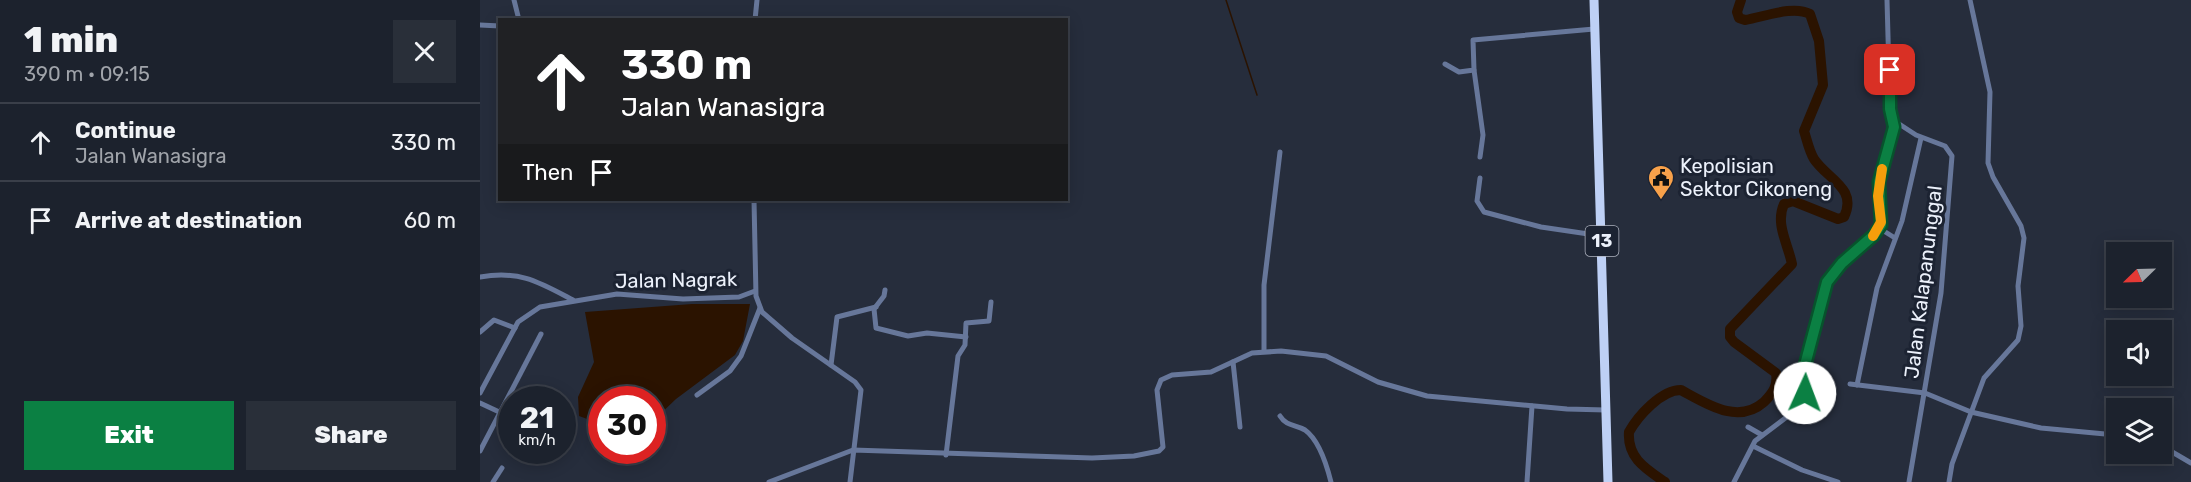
<!DOCTYPE html>
<html lang="en">
<head>
<meta charset="utf-8">
<style>
	body { margin:0; font-family:Rubik,sans-serif; background:#292f39; color:#f1f3f6; height:100vh; display:flex; flex-direction:column; font-size:22px; white-space:nowrap }
	* { box-sizing:border-box; margin:0 }
	p { font-size:20px; color:#a0a4aa }
	.icon { flex:none; width:33px; height:33px; fill:none; stroke:currentColor; stroke-width:2; stroke-linecap:round; stroke-linejoin:round }
	.map { position:relative; flex:1; overflow:hidden }
	.panel { display:flex; flex-direction:column; background:#1c222d; width:480px }
	.panel>* { flex:none }
	.top-card { position:absolute; left:18px; top:18px; width:570px; height:183px; border-radius:0px; box-shadow:0 3px 15px #0003,0 0 0 2px #3a3f49; background:#202124; color:#fff; overflow:hidden }
	.needle { width:39px; rotate:247deg }
	.buttons { position:absolute; left:1626px; top:242px; display:grid; gap:12px }
	.buttons a { display:grid; place-items:center; width:66px; height:66px; border-radius:0px; background:#1c222d; box-shadow:0 3px 15px #0003,0 0 0 2px #3a3f49; font-size:30px }
	.speed { position:absolute; left:18px; top:386px; display:flex; gap:12px; font-size:30px; font-weight:700; text-align:center }
	.speed>* { display:grid; place-content:center; width:78px; height:78px; border-radius:50%; background:#1c222d; box-shadow:0 3px 15px #0003,0 0 0 2px #3a3f49; line-height:1 }
	.speed small { font-size:15px; font-weight:400 }
	.speed .limit { border:9px solid #d22; background:#fff; color:#111 }
	.pin { position:absolute; display:grid; place-items:center; width:51px; height:51px; color:#fff; margin:-26px; border-radius:12px; box-shadow:0 3px 9px #0006 }
	.me { position:absolute; width:66px; margin:-33px; rotate:2deg; stroke-linejoin:round; filter:drop-shadow(0 0 4px #0008) }
	.turn { display:flex; align-items:center; gap:21px; height:126px; padding:0 24px; font-size:27px }
	.turn .icon { width:78px; height:78px; stroke-width:2.5 }
	.turn b { display:block; font-size:42px; line-height:51px }
	.then { display:flex; align-items:center; height:57px; padding:0 24px; background:#0003; gap:12px; font-size:22px }
	.round { display:grid; place-items:center; flex:none; width:63px; height:63px; border-radius:0px; background:#292f39 }
	.summary { display:flex; align-items:center; justify-content:space-between; height:102px; padding:0 24px }
	h1 { font-size:36px; font-weight:800; line-height:45px }
	.action { display:flex; gap:12px; margin-top:auto; padding:12px 24px }
	.action a { flex:1; height:69px; border-radius:0px; background:#0b8043; color:#fff; font-size:24px; font-weight:800; line-height:69px; text-align:center }
	.action a+a { background:#292f39; color:#f1f3f6 }
	ul { padding:0; list-style:none }
	li { display:flex; align-items:center; gap:18px; height:78px; padding:0 24px; border-top:2px solid #3a3f49 }
	li div { flex:1 }
	li b { display:block; font-size:22px }
	li em { font-style:normal }
	main { display:flex; flex:1; min-height:0 }
	.map>svg:first-child { display:block }
	.water { fill:#2b1300 }
	.lines { fill:none; stroke-linecap:round; stroke-linejoin:round }
	.stream { stroke:#2b1300; stroke-width:1.5 }
	.river { stroke:#2b1300; stroke-width:10 }
	.minor { stroke:#67779a; stroke-width:5 }
	.trunk { stroke:#bed0f5; stroke-width:9 }
	.route-casing { stroke:#07532c; stroke-width:15 }
	.route { stroke:#0b8043; stroke-width:10 }
	.slow { stroke:#f59e0b; stroke-width:10 }
	.labels { text-anchor:middle; dominant-baseline:central; stroke-width:6; stroke-linejoin:round; paint-order:stroke }
	.shield { fill:#1c2332; stroke:#aeb3bf; stroke-width:1.5 }
	.shield-label { font-size:18px; font-weight:bold; fill:#ecf1fb }
	.poi-label { font-size:20px; fill:#ecf1fb; stroke:#1c2332; text-anchor:start }
	.street-label { font-size:20px; fill:#ecf1fb; stroke:#1c2332 }
</style>
</head>
<body>
<main>
<section class="panel">
<div class="summary"><div><h1>1 min</h1><p>390 m · 09:15</p></div><a class="round"><svg class="icon" aria-label="close" viewBox="0 0 24 24"><path d="M6 6l12 12M18 6L6 18"/></svg></a></div>
<ul>
<li><svg class="icon" aria-label="ahead" viewBox="0 0 24 24"><path d="M12 20V5M6 11l6-6 6 6"/></svg><div><b>Continue</b><p>Jalan Wanasigra</p></div><em>330 m</em></li>
<li><svg class="icon" aria-label="arrive" viewBox="0 0 24 24"><path d="M6 21V4h12l-3 4 3 4H6"/></svg><div><b>Arrive at destination</b></div><em>60 m</em></li>
</ul>
<div class="action"><a>Exit</a><a>Share</a></div>
</section>
<div class="map">
<svg width="1711" height="482" viewBox="0 0 1711 482">
	<rect width="100%" height="100%" fill="#262d3c"/>
	<polygon class="water" points="212,304 270,304 263,341 255,355 196,399 173,421 172,399 122,399 121,424 99,416 98,397 114,362 105,312"/>
	<g class="lines">
		<polyline class="stream" points="746,0 777,95"/>
		<path class="river" d="M1185,482C1166,469 1147,458 1149,432C1158,416 1181,390 1201,390C1227,404 1258,425 1284,402C1293,393 1298,386 1296,373L1254,342L1250,337V329L1312,264C1308,244 1295,224 1304,204L1313,201L1358,219L1364,217C1378,188 1347,179 1334,159C1329,151 1327,140 1324,131L1343,85L1339,41L1330,14C1313,5 1284,17 1265,20L1259,18L1257,12L1261,0"/>
		<g class="minor">
			<polyline points="34,0 39,20"/>
			<polyline points="275,20 277,0"/>
			<polyline points="0,25 20,26"/>
			<polyline points="965,64 979,72 994,70 993,40 1114,29"/>
			<polyline points="994,70 1003,135 1000,157"/>
			<polyline points="1413,120 1436,135 1465,146 1472,156 1461,293 1429,482"/>
			<polyline points="1000,178 997,201 1004,212 1061,227 1122,236"/>
			<polyline points="274,200 276,296 282,312 312,338 375,382 381,390 370,482"/>
			<polyline points="1399,228 1415,238"/>
			<path d="M0,277C40,270 59,282 93,300"/>
			<polyline points="405,290 404,296 394,309 396,328 428,336 447,333 486,337"/>
			<polyline points="0,332 14,320 35,328"/>
			<polyline points="784,351 784,285 800,152"/>
			<polyline points="753,362 760,427"/>
			<polyline points="351,365 357,317 396,307"/>
			<polyline points="1370,384 1445,393 1491,412 1561,428 1636,435"/>
			<polyline points="1377,385 1397,288 1422,221 1441,138"/>
			<polyline points="0,393 38,322 60,307 137,294 203,299 259,297 275,291"/>
			<polyline points="217,395 250,371 261,356 280,308"/>
			<polyline points="0,403 32,418"/>
			<path d="M800,416C807,427 815,424 825,430C839,440 847,466 851,482"/>
			<polyline points="1268,427 1282,435"/>
			<polyline points="1273,446 1322,470 1358,482"/>
			<polyline points="1682,446 1711,463"/>
			<polyline points="0,451 61,334"/>
			<polyline points="466,455 478,356 485,345 486,323 509,321 511,302"/>
			<polyline points="13,482 22,468"/>
			<polyline points="289,482 373,450 612,458 654,456 679,451 683,447 677,390 681,380 692,375 731,372 772,353 801,351 846,356 898,382 947,396 1087,409 1126,410"/>
			<polyline points="1047,482 1052,406"/>
			<polyline points="1254,482 1275,441 1312,413 1324,396 1325,365 1347,282 1362,263 1394,235 1401,225 1399,182 1414,129 1410,109 1407,0"/>
			<polyline points="1469,482 1472,464 1504,378 1538,340 1541,326 1538,286 1544,238 1541,226 1513,177 1508,163 1510,92 1490,0"/>
		</g>
		<polyline class="trunk" points="1114,0 1128,482"/>
	</g>
	<g class="lines">
		<defs>
			<polyline id="route" points="1325,393 1325,365 1347,282 1362,263 1394,235 1401,225 1399,182 1414,127 1410,109 1410,70"/>
		</defs>
		<use href="#route" class="route-casing"/>
		<use href="#route" class="route"/>
		<polyline class="slow" points="1393,236 1401,222 1398,196 1402,169"/>
	</g>
	<defs>
		<symbol id="civic-pin" viewBox="-11 -11 22 30"><path d="M0 17L-7.5 6A9.5 9.5 0 1 1 7.5 6Z" fill="#f8a14a" stroke="#1c2332"/><path d="M-.6-6.5H3V-4.5H.6V-3L4-1V1h2V6H-6V1h2V-1L-.6-3ZM-1.2 2.5V6h2.4V2.5Z" fill="#111"/></symbol>
	</defs>
	<g fill-rule="evenodd">
		<use href="#civic-pin" x="1166" y="163" width="30" height="40"/>
	</g>
	<g class="labels">
		<rect class="shield" x="1105.5" y="226" width="33" height="30" rx="4.5"/>
		<g class="shield-label">
			<text x="1122" y="241">13</text>
		</g>
		<g class="poi-label">
			<text x="1200" y="166">Kepolisian<tspan x="1200" dy="23">Sektor Cikoneng</tspan></text>
		</g>
		<g class="street-label">
			<text transform="translate(196 280) rotate(-1)">Jalan Nagrak</text>
			<text transform="translate(1443 282) rotate(-83)">Jalan Kalapanunggal</text>
		</g>
	</g>
</svg>
<div class="buttons">
<a><svg class="needle" viewBox="-14 -14 28 28"><path d="M0-13l5 13h-10z" fill="#e53935"/><path d="M0 13l5-13h-10z" fill="#a0a4aa"/></svg></a>
<a><svg class="icon" aria-label="sound" viewBox="0 0 24 24"><path d="M4 9h4l5-4v14l-5-4H4zM17 9q2 3 0 6"/></svg></a>
<a><svg class="icon" aria-label="layers" viewBox="0 0 24 24"><path d="M12 4l9 5-9 5-9-5zM3 14l9 5 9-5"/></svg></a>
</div>
<div class="speed"><div>21<small>km/h</small></div><div class="limit">30</div></div>
<div class="pin" style="left:1410px;top:70px;background:#d93025"><svg class="icon" aria-label="arrive" viewBox="0 0 24 24"><path d="M6 21V4h12l-3 4 3 4H6"/></svg></div>
<svg class="me" style="left:1325px;top:393px" viewBox="-20 -20 40 40"><circle r="19" fill="#fff"/><path d="M0-13L10 11 0 6-10 11z" fill="#0b8043"/></svg>
<div class="top-card">
<div class="turn"><svg class="icon" aria-label="ahead" viewBox="0 0 24 24"><path d="M12 20V5M6 11l6-6 6 6"/></svg><div><b>330 m</b>Jalan Wanasigra</div></div>
<div class="then">Then<svg class="icon" aria-label="arrive" viewBox="0 0 24 24"><path d="M6 21V4h12l-3 4 3 4H6"/></svg></div>
</div>
</div>
</main>
</body>
</html>
